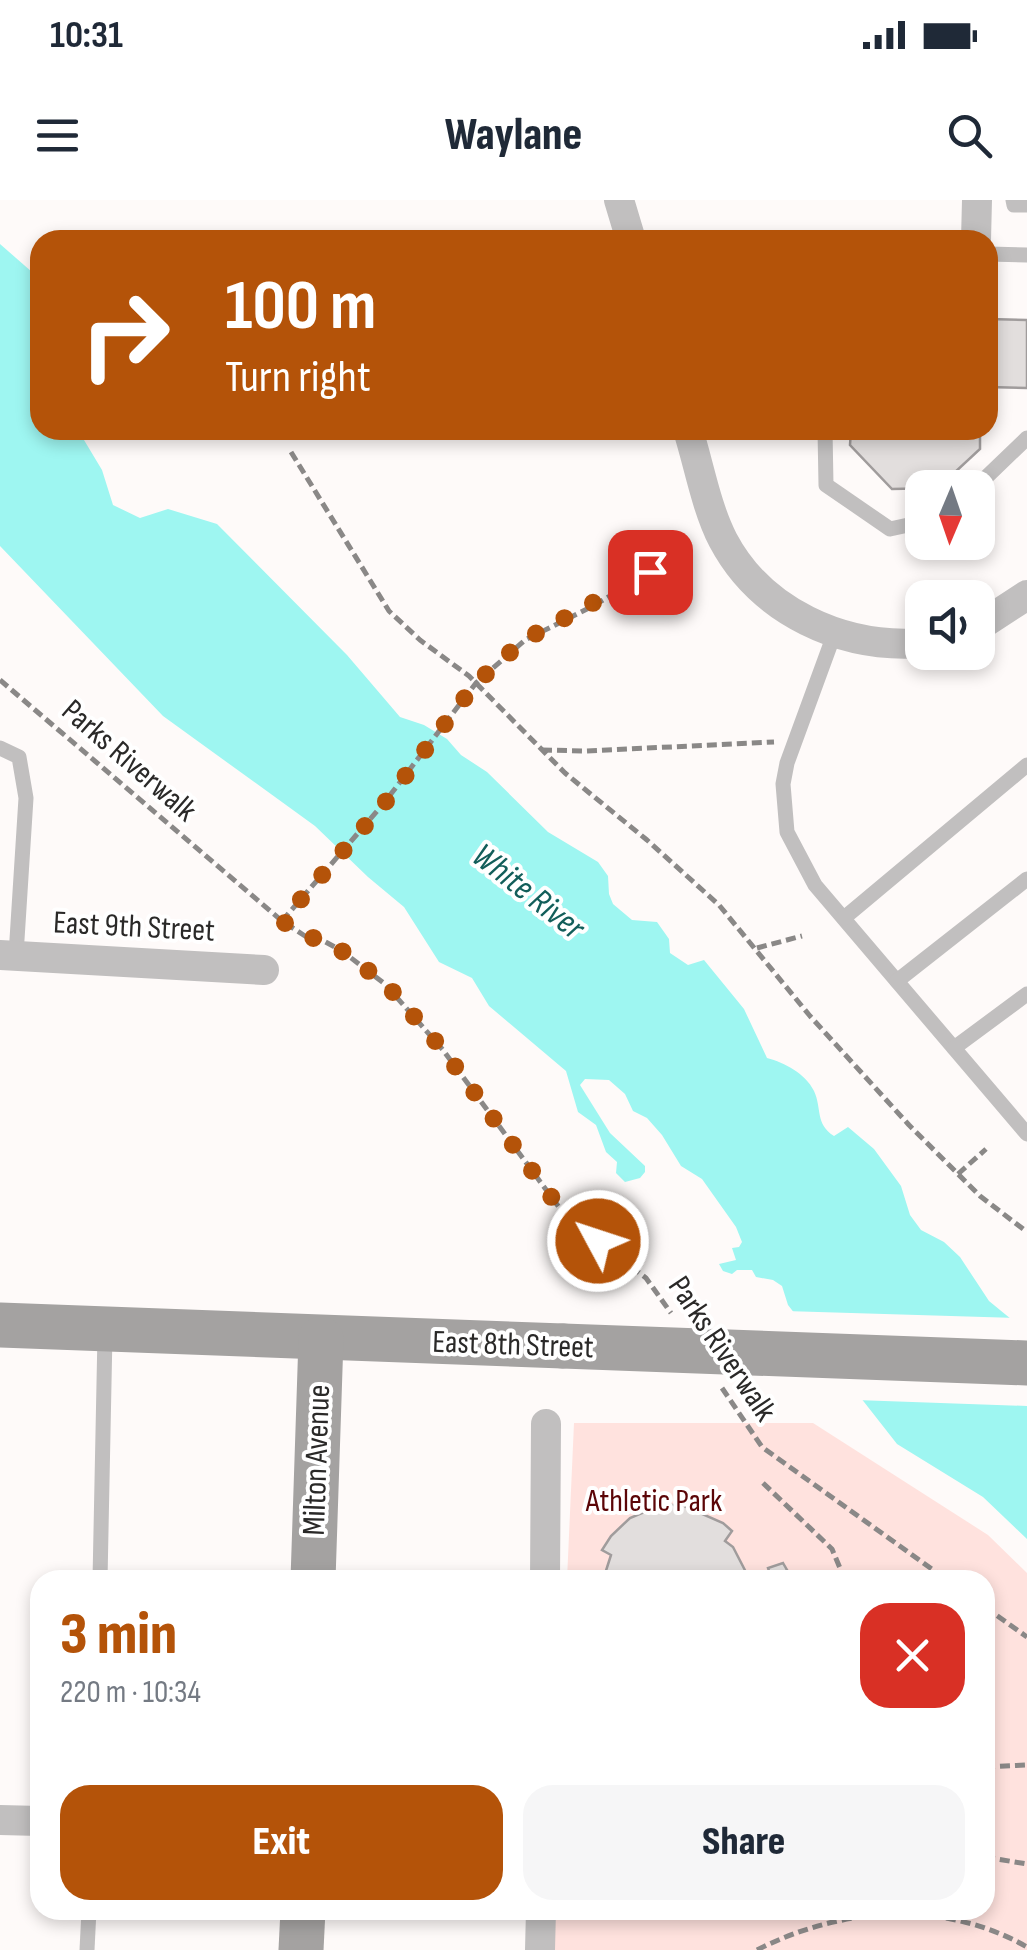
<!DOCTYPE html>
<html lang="en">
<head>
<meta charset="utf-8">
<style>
	body { margin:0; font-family:"Sofia Sans Condensed",sans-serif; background:#f6f6f7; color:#1f2937; height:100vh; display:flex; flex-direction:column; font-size:38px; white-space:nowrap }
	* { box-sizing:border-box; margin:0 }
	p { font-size:32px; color:#747a83 }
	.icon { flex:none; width:55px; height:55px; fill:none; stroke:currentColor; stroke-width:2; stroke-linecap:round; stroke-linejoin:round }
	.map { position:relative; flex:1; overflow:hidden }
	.details { position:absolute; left:30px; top:1370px; width:965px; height:350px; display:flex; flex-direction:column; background:#fff; border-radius:30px; box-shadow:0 5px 15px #0003 }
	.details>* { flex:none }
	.hud { position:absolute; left:30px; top:30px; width:968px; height:210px; border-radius:30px; box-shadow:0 5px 15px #0003; background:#b45309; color:#fff; overflow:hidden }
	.needle { width:65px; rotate:182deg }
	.controls { position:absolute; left:905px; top:270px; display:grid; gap:20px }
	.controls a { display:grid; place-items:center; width:90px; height:90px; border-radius:20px; background:#fff; box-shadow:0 5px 15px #0003; font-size:50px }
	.pin { position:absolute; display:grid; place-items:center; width:85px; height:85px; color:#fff; margin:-42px; border-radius:20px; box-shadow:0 5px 15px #0006 }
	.me { position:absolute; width:110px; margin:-55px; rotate:310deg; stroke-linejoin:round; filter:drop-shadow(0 0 8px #0008) }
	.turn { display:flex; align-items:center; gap:35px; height:210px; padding:0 30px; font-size:45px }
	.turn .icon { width:130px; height:130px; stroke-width:2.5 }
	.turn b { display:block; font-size:70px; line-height:85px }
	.round { display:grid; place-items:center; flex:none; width:105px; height:105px; border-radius:30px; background:#f6f6f7 }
	.headline { display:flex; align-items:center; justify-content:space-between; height:170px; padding:0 30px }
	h1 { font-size:60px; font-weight:800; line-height:75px; color:#b45309 }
	.action { display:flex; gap:20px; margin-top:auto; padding:20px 30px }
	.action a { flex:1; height:115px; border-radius:30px; background:#b45309; color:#fff; font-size:40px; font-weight:800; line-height:115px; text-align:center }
	.action a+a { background:#f6f6f7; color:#1f2937 }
	.status { display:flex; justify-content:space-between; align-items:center; height:70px; padding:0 50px; background:#fff; direction:ltr }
	.status svg { height:28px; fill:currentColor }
	header { display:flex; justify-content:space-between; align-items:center; height:130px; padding:0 30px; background:#fff; font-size:45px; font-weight:800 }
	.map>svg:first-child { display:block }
	.green { fill:#ffe2de }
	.water { fill:#9ef6f1 }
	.pier { fill:#fefaf9 }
	.building { fill:#e2dedd; stroke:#a09c9c; stroke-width:2.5 }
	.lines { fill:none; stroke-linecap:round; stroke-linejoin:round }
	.path { stroke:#8a8887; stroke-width:5; stroke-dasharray:10 5; stroke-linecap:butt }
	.lane { stroke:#c1bfbf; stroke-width:15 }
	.street { stroke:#c1bfbf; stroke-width:30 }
	.secondary { stroke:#a4a2a1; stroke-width:45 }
	.secondary-bridge { stroke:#a4a2a1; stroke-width:45 }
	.route { stroke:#b45309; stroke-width:18; stroke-dasharray:0 32.4 }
	.labels { text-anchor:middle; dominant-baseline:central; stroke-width:8; stroke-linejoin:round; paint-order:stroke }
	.street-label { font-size:32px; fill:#2a2928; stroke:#fff }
	.park-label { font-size:32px; fill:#5b0507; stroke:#fff }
	.water-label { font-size:35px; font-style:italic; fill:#125e5a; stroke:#fff }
</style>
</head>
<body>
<div class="status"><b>10:31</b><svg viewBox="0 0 49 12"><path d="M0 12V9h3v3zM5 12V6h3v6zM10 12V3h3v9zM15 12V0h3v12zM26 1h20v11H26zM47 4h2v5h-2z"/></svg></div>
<header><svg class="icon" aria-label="menu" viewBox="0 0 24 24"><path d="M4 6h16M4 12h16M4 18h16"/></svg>Waylane<svg class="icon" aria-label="search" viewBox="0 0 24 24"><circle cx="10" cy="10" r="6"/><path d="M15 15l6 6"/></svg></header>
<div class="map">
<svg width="1027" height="1750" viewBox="0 0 1027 1750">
	<rect width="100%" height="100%" fill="#fefaf9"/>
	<polygon class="green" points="574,1223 813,1223 988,1335 1027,1373 1027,1750 553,1750 554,1710 985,1710 985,1380 567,1380"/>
	<path class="water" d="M0,44L40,79V230H78L102,270L113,305L140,318L168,309L217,324L347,455L400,517L424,525L447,539L461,555L487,572L548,632L598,662L608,676L609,694L613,704L632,720L657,722L669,739L670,753L688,765L704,760L744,809L767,858C785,863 805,873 814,891C822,908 815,924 834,936L848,927L874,949L901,986L910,1015L921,1030L944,1042L960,1057L989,1101L1027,1132V1339L983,1297L897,1244L788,1105L782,1086L773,1080L756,1077L752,1070H737L732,1074L723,1071L719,1064L736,1060L732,1048L739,1047L742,1042L736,1027L702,979L681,966L662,935L647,918L633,911L625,894L609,880L585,879L580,885L610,933L645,966V972L640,978L625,982L616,973L617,962L606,952L596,925L578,912L566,871L489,806L472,778L439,762L404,707L368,677L315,626L163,516L0,346Z"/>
	<polygon class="pier" points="785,1111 1017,1118 1027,1126 1027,1206 856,1200"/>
	<g class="building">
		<polygon points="988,119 1027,120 1027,188 988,187"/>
		<polygon points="851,230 980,230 980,249 938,288 892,289 850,245"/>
		<polygon points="661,1305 682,1305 723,1323 732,1331 725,1341 733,1347 750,1380 603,1380 611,1355 602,1350 611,1336 630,1318"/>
		<polygon points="783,1363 787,1370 782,1374 789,1380 772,1380 768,1368"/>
	</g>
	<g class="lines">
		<g class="path">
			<polyline points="291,252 389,411 420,440 469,476 565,573 647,640 719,705 810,816 909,925 980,996 1027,1032"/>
			<polyline points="0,480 282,721 305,736 322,740 342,751 385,784 443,850 564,1014 646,1078 671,1113"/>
			<polyline points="542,550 586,551 774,542"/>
			<polyline points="282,721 384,603 476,483 525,440 593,406 679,355 692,342"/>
			<polyline points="757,748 802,736"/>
			<polyline points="958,974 986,949"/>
			<polyline points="722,1188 762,1247 947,1380"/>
			<polyline points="763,1283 832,1349 845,1380"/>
			<polyline points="985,1407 1027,1437"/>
			<polyline points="985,1567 1027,1565"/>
			<polyline points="985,1657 1027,1664"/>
			<path d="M757,1750C841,1707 943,1699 1027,1747"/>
		</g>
		<g class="lane">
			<polyline points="1013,0 1014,5 1027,5"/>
			<polyline points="988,54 1027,55"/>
			<polyline points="825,230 826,285 890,329 922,322"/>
			<polyline points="975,288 1027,238"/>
			<polyline points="835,432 787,563 783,584 787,632 815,685 1027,934"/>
			<polyline points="0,548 19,557 26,598 16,755"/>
			<polyline points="844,718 1027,565"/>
			<polyline points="897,781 1027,679"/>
			<polyline points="954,848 1027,794"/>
			<polyline points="100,1380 105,1134"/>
			<polyline points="87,1750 89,1710"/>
		</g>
		<g class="street">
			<polyline points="619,0 631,40"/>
			<polyline points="976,40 977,0"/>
			<path d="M688,230C699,265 706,307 723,340C761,412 843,449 922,443"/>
			<polyline points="978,427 1027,395"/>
			<polyline points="0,755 264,770"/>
			<polyline points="545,1380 546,1224"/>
			<polyline points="0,1620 40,1621"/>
			<polyline points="540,1750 541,1710"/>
		</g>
		<g class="secondary">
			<polyline points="0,1125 563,1146"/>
			<polyline points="313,1380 321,1139"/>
			<polyline points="301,1750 303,1710"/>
		</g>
		<polyline class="secondary-bridge" points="563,1146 1027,1163"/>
	</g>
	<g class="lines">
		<polyline class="route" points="598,1041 564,1014 443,850 386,784 342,751 322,740 305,736 282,721 384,604 476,483 524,440 650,372"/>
	</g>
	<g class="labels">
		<g class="street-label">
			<text transform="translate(129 561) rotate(41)">Parks Riverwalk</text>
			<text transform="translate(134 727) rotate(3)">East 9th Street</text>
			<text transform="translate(513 1145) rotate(2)">East 8th Street</text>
			<text transform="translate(722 1149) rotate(56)">Parks Riverwalk</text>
			<text transform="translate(317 1260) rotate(-88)">Milton Avenue</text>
		</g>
		<g class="park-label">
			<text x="654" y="1301">Athletic Park</text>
		</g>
		<g class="water-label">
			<text transform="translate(528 692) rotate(38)">White River</text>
		</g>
	</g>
</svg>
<div class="controls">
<a><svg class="needle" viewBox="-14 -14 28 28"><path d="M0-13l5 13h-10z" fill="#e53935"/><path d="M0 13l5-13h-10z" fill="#747a83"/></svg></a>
<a><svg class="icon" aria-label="sound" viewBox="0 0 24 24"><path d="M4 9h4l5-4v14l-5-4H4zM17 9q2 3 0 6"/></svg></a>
</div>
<div class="pin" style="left:650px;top:372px;background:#d93025"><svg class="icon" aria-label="arrive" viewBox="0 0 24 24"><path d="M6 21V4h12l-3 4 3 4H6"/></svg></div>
<svg class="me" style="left:598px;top:1041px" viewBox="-20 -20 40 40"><circle r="17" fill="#b45309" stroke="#fff" stroke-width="3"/><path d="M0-11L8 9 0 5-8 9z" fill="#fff"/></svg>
<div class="hud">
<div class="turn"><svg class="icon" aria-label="right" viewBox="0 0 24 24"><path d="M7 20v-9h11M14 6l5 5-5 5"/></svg><div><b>100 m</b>Turn right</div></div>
</div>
<section class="details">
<div class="headline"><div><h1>3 min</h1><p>220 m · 10:34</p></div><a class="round" style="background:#d93025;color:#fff"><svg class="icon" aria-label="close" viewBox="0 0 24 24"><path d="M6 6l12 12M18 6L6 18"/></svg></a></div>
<div class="action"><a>Exit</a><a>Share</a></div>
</section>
</div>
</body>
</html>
